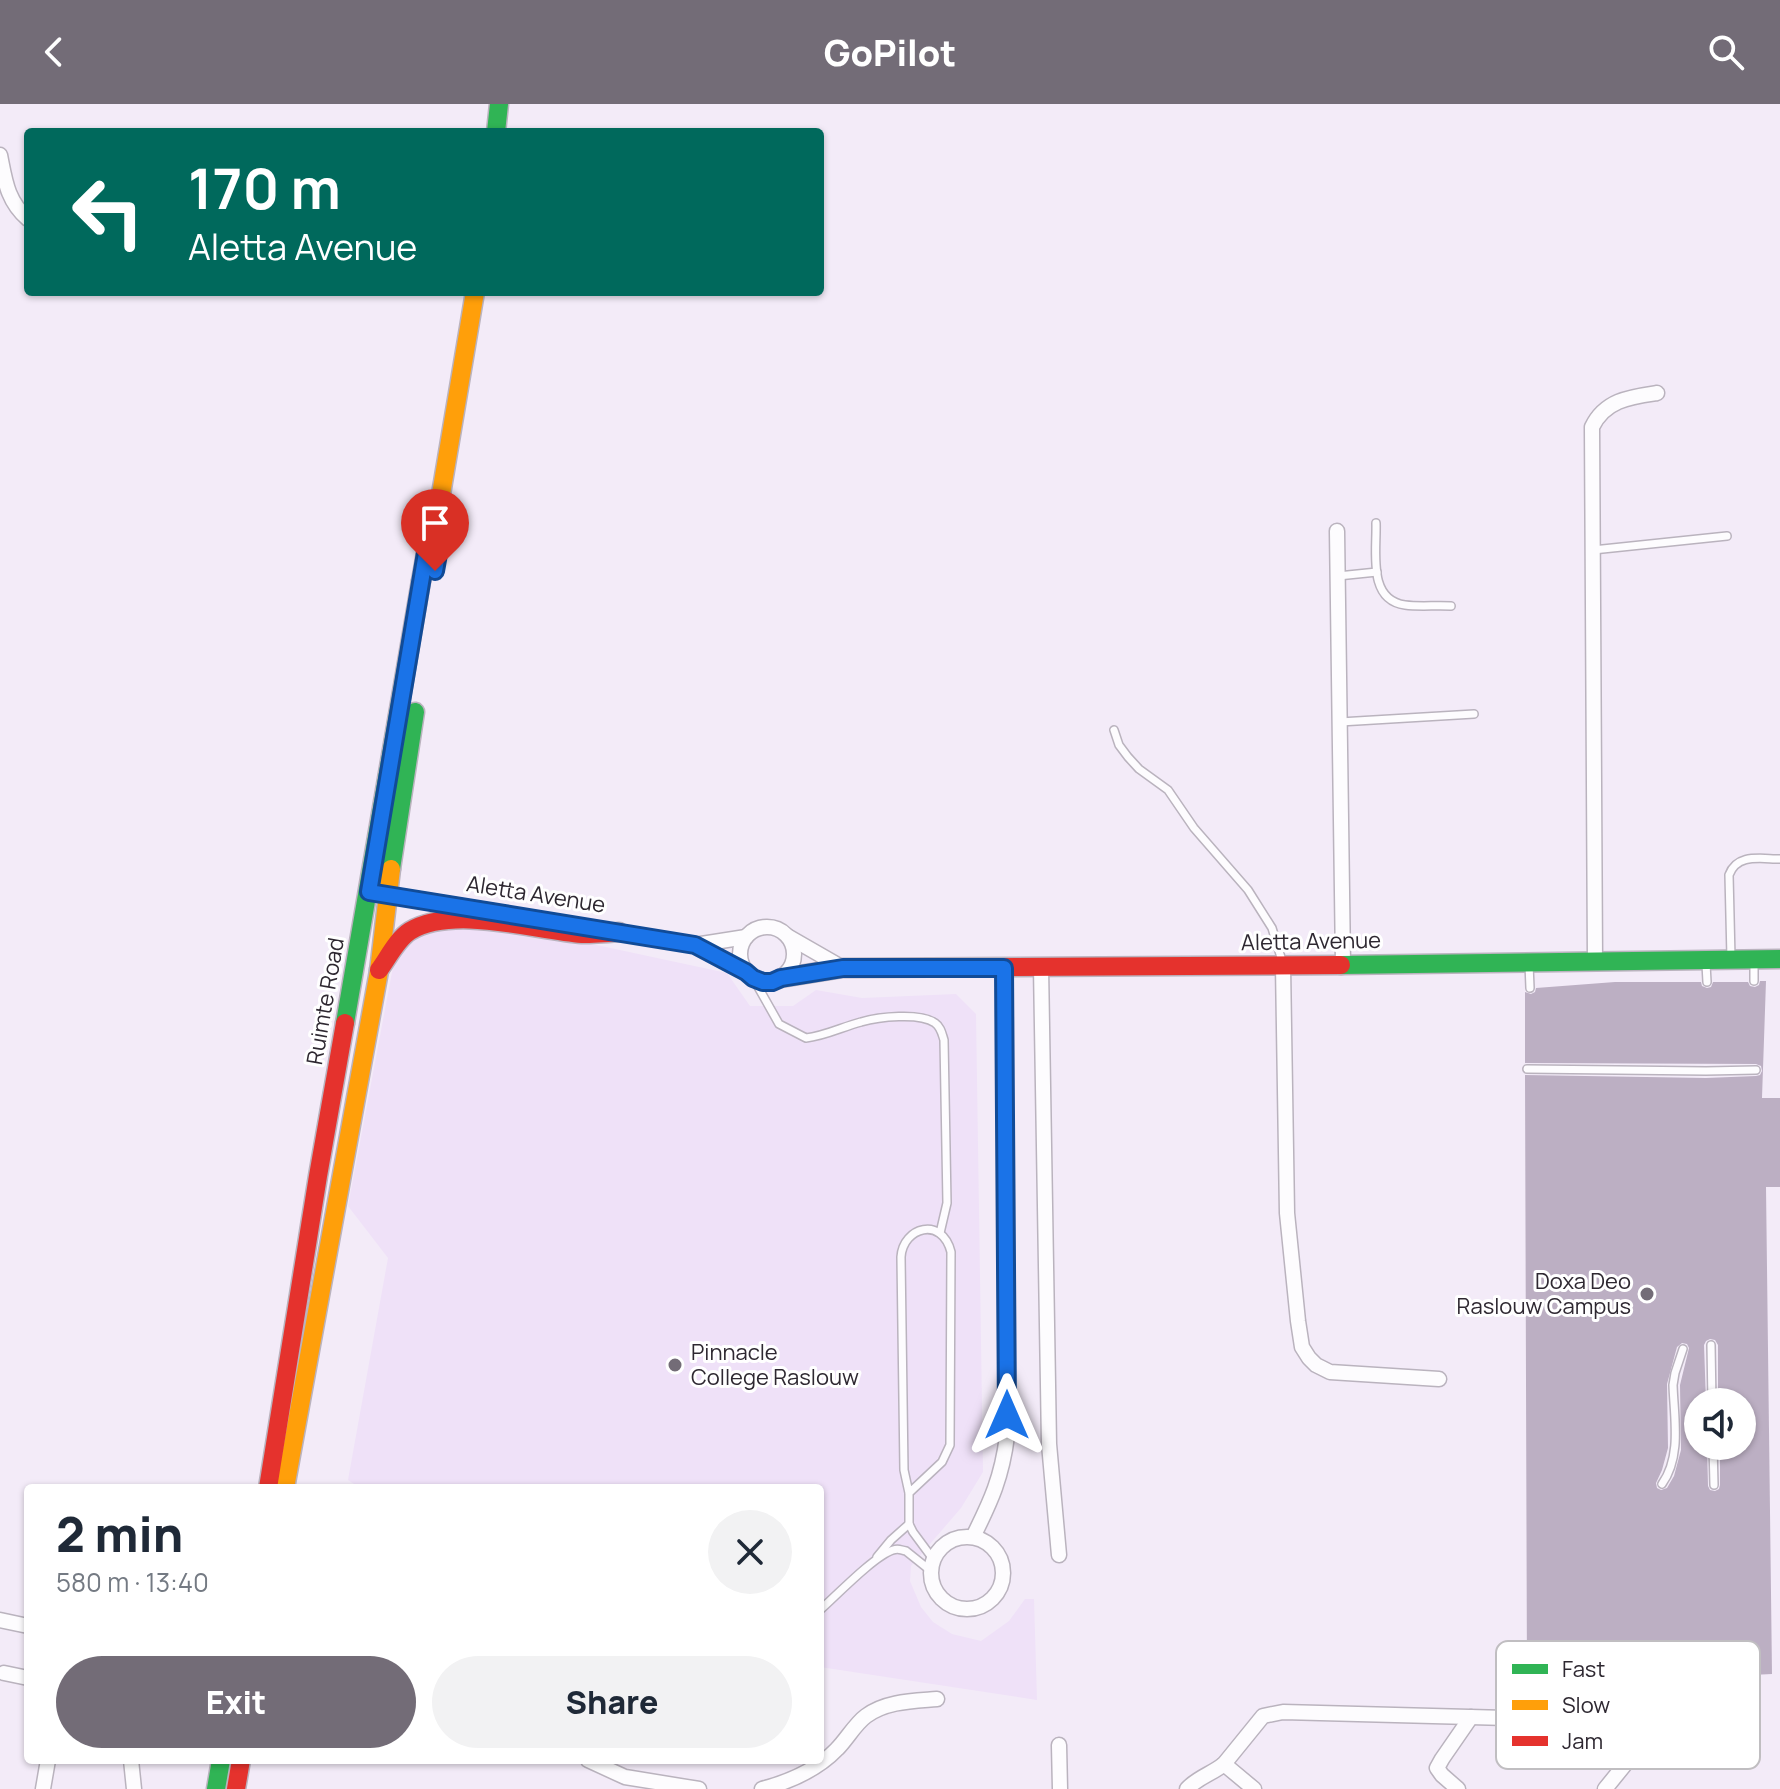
<!DOCTYPE html>
<html lang="en">
<head>
<meta charset="utf-8">
<style>
	body { margin:0; font-family:Manrope,sans-serif; background:#f2f2f3; color:#1f2937; height:100vh; display:flex; flex-direction:column; font-size:30px; white-space:nowrap }
	* { box-sizing:border-box; margin:0 }
	p { font-size:26px; color:#747a83 }
	.icon { flex:none; width:44px; height:44px; fill:none; stroke:currentColor; stroke-width:2; stroke-linecap:round; stroke-linejoin:round }
	.map { position:relative; flex:1; overflow:hidden }
	.panel { position:absolute; left:24px; top:1380px; width:800px; height:280px; display:flex; flex-direction:column; background:#fff; border-radius:8px; box-shadow:0 2px 6px #0004 }
	.panel>* { flex:none }
	.guide { position:absolute; left:24px; top:24px; width:800px; height:168px; border-radius:8px; box-shadow:0 2px 6px #0004; background:#00695c; color:#fff; overflow:hidden }
	.fabs { position:absolute; left:1684px; top:1284px; display:grid; gap:16px }
	.fabs a { display:grid; place-items:center; width:72px; height:72px; border-radius:50%; background:#fff; box-shadow:0 2px 6px #0004; font-size:40px }
	.pin { position:absolute; display:grid; place-items:center; width:68px; height:68px; color:#fff; margin:-82px -34px; border-radius:50% 50% 50% 0; rotate:-45deg; box-shadow:0 0 8px #0007 }
	.pin .icon { rotate:45deg }
	.me { position:absolute; width:88px; margin:-44px; rotate:0deg; stroke-linejoin:round; filter:drop-shadow(0 0 6px #0008) }
	.turn { display:flex; align-items:center; gap:28px; height:168px; padding:0 32px; font-size:36px }
	.turn .icon { width:104px; height:104px; stroke-width:2.5 }
	.turn b { display:block; font-size:56px; line-height:68px }
	.round { display:grid; place-items:center; flex:none; width:84px; height:84px; border-radius:42px; background:#f2f2f3 }
	.summary { display:flex; align-items:center; justify-content:space-between; height:136px; padding:0 32px }
	h1 { font-size:48px; font-weight:800; line-height:60px }
	.primary-button { display:flex; gap:16px; margin-top:auto; padding:16px 32px }
	.primary-button a { flex:1; height:92px; border-radius:48px; background:#736c77; color:#fff; font-size:32px; font-weight:800; line-height:92px; text-align:center }
	.primary-button a+a { background:#f2f2f3; color:#1f2937 }
	header { display:flex; justify-content:space-between; align-items:center; height:104px; padding:0 32px; background:#736c77; color:#fff; font-size:36px; font-weight:800 }
	.map>svg:first-child { display:block }
	.built { fill:#efe1f8 }
	.building { fill:#bcafc3; fill-rule:evenodd }
	.lines { fill:none; stroke-linecap:round; stroke-linejoin:round }
	.lane-casing { stroke:#bab3be; stroke-width:10 }
	.street-casing { stroke:#bab3be; stroke-width:17 }
	.fast-casing { stroke:#bab3be; stroke-width:21 }
	.slow-casing { stroke:#bab3be; stroke-width:21 }
	.jam-casing { stroke:#bab3be; stroke-width:21 }
	.lane { stroke:#fdfcfe; stroke-width:7 }
	.street { stroke:#fdfcfe; stroke-width:14 }
	.fast { stroke:#30b455; stroke-width:18 }
	.slow { stroke:#ff9f0a; stroke-width:18 }
	.jam { stroke:#e5322d; stroke-width:18 }
	.route-casing { stroke:#114b97; stroke-width:20 }
	.route { stroke:#1a73e8; stroke-width:14 }
	.poi-dot { fill:#736c77; stroke:#fff; stroke-width:3 }
	.labels { text-anchor:middle; dominant-baseline:central; stroke-width:6; stroke-linejoin:round; paint-order:stroke }
	.street-label { font-size:22px; fill:#2e2831; stroke:#fff }
	.poi-label { font-size:22px; fill:#2e2831; stroke:#fff; text-anchor:end }
	.key { fill:#fff; stroke:#c0bec1; stroke-width:2 }
	.key-label { font-size:22px; fill:#2e2831 }
</style>
</head>
<body>
<header><svg class="icon" aria-label="back" viewBox="0 0 24 24"><path d="M15 5l-7 7 7 7"/></svg>GoPilot<svg class="icon" aria-label="search" viewBox="0 0 24 24"><circle cx="10" cy="10" r="6"/><path d="M15 15l6 6"/></svg></header>
<div class="map">
<svg width="1780" height="1685" viewBox="0 0 1780 1685">
	<rect width="100%" height="100%" fill="#f3ebf8"/>
	<polygon class="built" points="447,809 727,869 750,902 793,902 816,886 862,894 956,890 976,910 983,1368 961,1404 911,1462 910,1477 921,1503 933,1518 952,1530 981,1537 1009,1517 1025,1495 1034,1495 1037,1596 820,1563 820,1384 360,1384 348,1376 388,1154 348,1102 399,831"/>
	<path class="building" d="M1760,877H1766L1762,994H1780V1083H1766L1772,1570L1527,1582L1525,971L1706,974L1756,972L1760,971L1762,967L1761,962L1756,960L1525,959V888L1531,890L1535,888L1536,884L1615,878H1701L1702,882L1707,884L1711,883L1713,878H1748L1750,882L1755,883L1759,881ZM1710,1235L1715,1236L1718,1241V1298H1742V1342H1720V1381L1719,1385L1715,1387L1710,1386L1708,1382L1707,1342H1698V1298H1706L1704,1241L1706,1237ZM1682,1239L1687,1240L1689,1244L1680,1281L1681,1346L1674,1372L1667,1384L1661,1386L1657,1384L1656,1379L1662,1366L1668,1344L1667,1280L1677,1243Z"/>
	<g class="lines">
		<defs>
			<g id="lane">
				<path d="M1376,419C1377,447 1367,496 1405,501C1420,503 1436,501 1451,502"/>
				<polyline points="1593,446 1727,432"/>
				<polyline points="1338,472 1377,468"/>
				<polyline points="1340,618 1474,610"/>
				<polyline points="1114,626 1119,641 1128,653 1139,665 1168,686 1194,724 1248,786 1272,824 1283,860"/>
				<path d="M1731,854L1729,771C1737,749 1761,755 1780,755"/>
				<polyline points="1529,860 1530,884"/>
				<polyline points="1706,860 1707,878"/>
				<polyline points="1754,860 1754,877"/>
				<path d="M753,874L779,920L806,934C825,932 842,923 861,918C878,913 920,908 935,919C941,923 942,930 944,936L947,1099L940,1129"/>
				<polyline points="1527,965 1706,967 1756,966"/>
				<polyline points="1711,1241 1712,1298"/>
				<polyline points="1713,1342 1714,1381"/>
				<path d="M1662,1380C1682,1352 1674,1313 1673,1281L1675,1269L1683,1245"/>
				<path d="M909,1389L942,1358L950,1341L951,1148C942,1112 903,1123 901,1153L904,1366L909,1389V1420L913,1428L933,1455"/>
				<polyline points="877,1453 891,1436 909,1420"/>
				<path d="M820,1506C836,1492 874,1452 893,1446C899,1444 900,1446 906,1447L931,1467"/>
			</g>
			<g id="street">
				<path d="M0,51C5,76 7,97 28,115"/>
				<polyline points="1337,427 1343,860"/>
				<polyline points="379,789 497,808"/>
				<circle cx="767" cy="850" r="27"/>
				<polyline points="612,827 695,841 746,833"/>
				<polyline points="789,833 843,864"/>
				<polyline points="695,841 745,868"/>
				<path d="M1595,857L1592,323C1605,296 1630,293 1657,289"/>
				<polyline points="1283,862 1287,1109 1298,1217 1302,1243 1309,1254 1316,1261 1330,1268 1439,1275"/>
				<polyline points="1041,863 1049,1340 1059,1451"/>
				<path d="M973,1433C991,1397 1002,1373 1007,1332L1004,864"/>
				<circle cx="967" cy="1469" r="36"/>
				<polyline points="0,1516 28,1522"/>
				<polyline points="4,1569 28,1574"/>
				<polyline points="1059,1641 1060,1685"/>
				<polyline points="131,1656 134,1685"/>
				<polyline points="588,1656 625,1673 699,1685"/>
				<polyline points="1224,1660 1254,1685"/>
				<polyline points="43,1685 48,1656"/>
				<path d="M762,1685C788,1678 818,1665 837,1645C847,1635 855,1620 866,1612C886,1597 914,1597 937,1595"/>
				<path d="M1187,1685C1198,1673 1212,1670 1224,1660L1263,1612L1283,1608L1579,1616"/>
				<polyline points="1458,1685 1442,1671 1437,1664 1442,1655 1471,1613"/>
				<polyline points="1605,1685 1635,1648"/>
			</g>
			<g id="fast">
				<polyline points="496,28 499,0"/>
				<polyline points="391,765 415,608"/>
				<polyline points="1341,861 1780,855"/>
				<polyline points="345,919 421,477"/>
				<polyline points="216,1685 221,1656"/>
			</g>
			<g id="slow">
				<polyline points="421,477 426,449 436,420 475,188"/>
				<polyline points="285,1384 379,867 391,765"/>
			</g>
			<g id="jam">
				<path d="M379,866C388,854 397,835 410,827C454,801 533,826 582,830C594,830 607,829 619,828"/>
				<polyline points="781,874 843,864 1341,861"/>
				<polyline points="268,1384 318,1072 345,919"/>
				<polyline points="236,1685 241,1656"/>
			</g>
		</defs>
		<use href="#lane" class="lane-casing"/>
		<use href="#street" class="street-casing"/>
		<use href="#fast" class="fast-casing"/>
		<use href="#slow" class="slow-casing"/>
		<use href="#jam" class="jam-casing"/>
		<use href="#lane" class="lane"/>
		<use href="#street" class="street"/>
		<use href="#fast" class="fast"/>
		<use href="#slow" class="slow"/>
		<use href="#jam" class="jam"/>
	</g>
	<g class="lines">
		<defs>
			<polyline id="route" points="435,467 438,450 436,420 426,449 369,788 695,841 746,868 753,874 763,878 772,878 781,874 843,864 1004,864 1007,1311"/>
		</defs>
		<use href="#route" class="route-casing"/>
		<use href="#route" class="route"/>
	</g>
	<g class="poi-dot">
		<circle cx="1647" cy="1190" r="8"/>
		<circle cx="675" cy="1261" r="8"/>
	</g>
	<g class="labels">
		<g class="street-label">
			<text transform="translate(536 790) rotate(9)">Aletta Avenue</text>
			<text transform="translate(1311 837) rotate(-1)">Aletta Avenue</text>
			<text transform="translate(325 897) rotate(-80)">Ruimte Road</text>
		</g>
		<g class="poi-label">
			<text x="1631" y="1177">Doxa Deo<tspan x="1631" dy="25">Raslouw Campus</tspan></text>
			<text x="691" y="1248" text-anchor="start">Pinnacle<tspan x="691" dy="25">College Raslouw</tspan></text>
		</g>
	</g>
	<rect x="1496" y="1537" width="264" height="128" rx="12" class="key"/>
	<rect x="1512" y="1560" width="36" height="10" fill="#30b455"/>
	<rect x="1512" y="1596" width="36" height="10" fill="#ff9f0a"/>
	<rect x="1512" y="1632" width="36" height="10" fill="#e5322d"/>
	<g class="key-label">
		<text x="1562" y="1573">Fast</text>
		<text x="1562" y="1609">Slow</text>
		<text x="1562" y="1645">Jam</text>
	</g>
</svg>
<div class="fabs">
<a><svg class="icon" aria-label="sound" viewBox="0 0 24 24"><path d="M4 9h4l5-4v14l-5-4H4zM17 9q2 3 0 6"/></svg></a>
</div>
<div class="pin" style="left:435px;top:467px;background:#d93025"><svg class="icon" aria-label="arrive" viewBox="0 0 24 24"><path d="M6 21V4h12l-3 4 3 4H6"/></svg></div>
<svg class="me" style="left:1007px;top:1311px" viewBox="-20 -20 40 40"><path d="M0-17L14 15 0 8-14 15z" fill="#1a73e8" stroke="#fff" stroke-width="4"/></svg>
<div class="guide">
<div class="turn"><svg class="icon" aria-label="left" viewBox="0 0 24 24"><path d="M17 20v-9H6M10 6l-5 5 5 5"/></svg><div><b>170 m</b>Aletta Avenue</div></div>
</div>
<section class="panel">
<div class="summary"><div><h1>2 min</h1><p>580 m · 13:40</p></div><a class="round"><svg class="icon" aria-label="close" viewBox="0 0 24 24"><path d="M6 6l12 12M18 6L6 18"/></svg></a></div>
<div class="primary-button"><a>Exit</a><a>Share</a></div>
</section>
</div>
</body>
</html>
